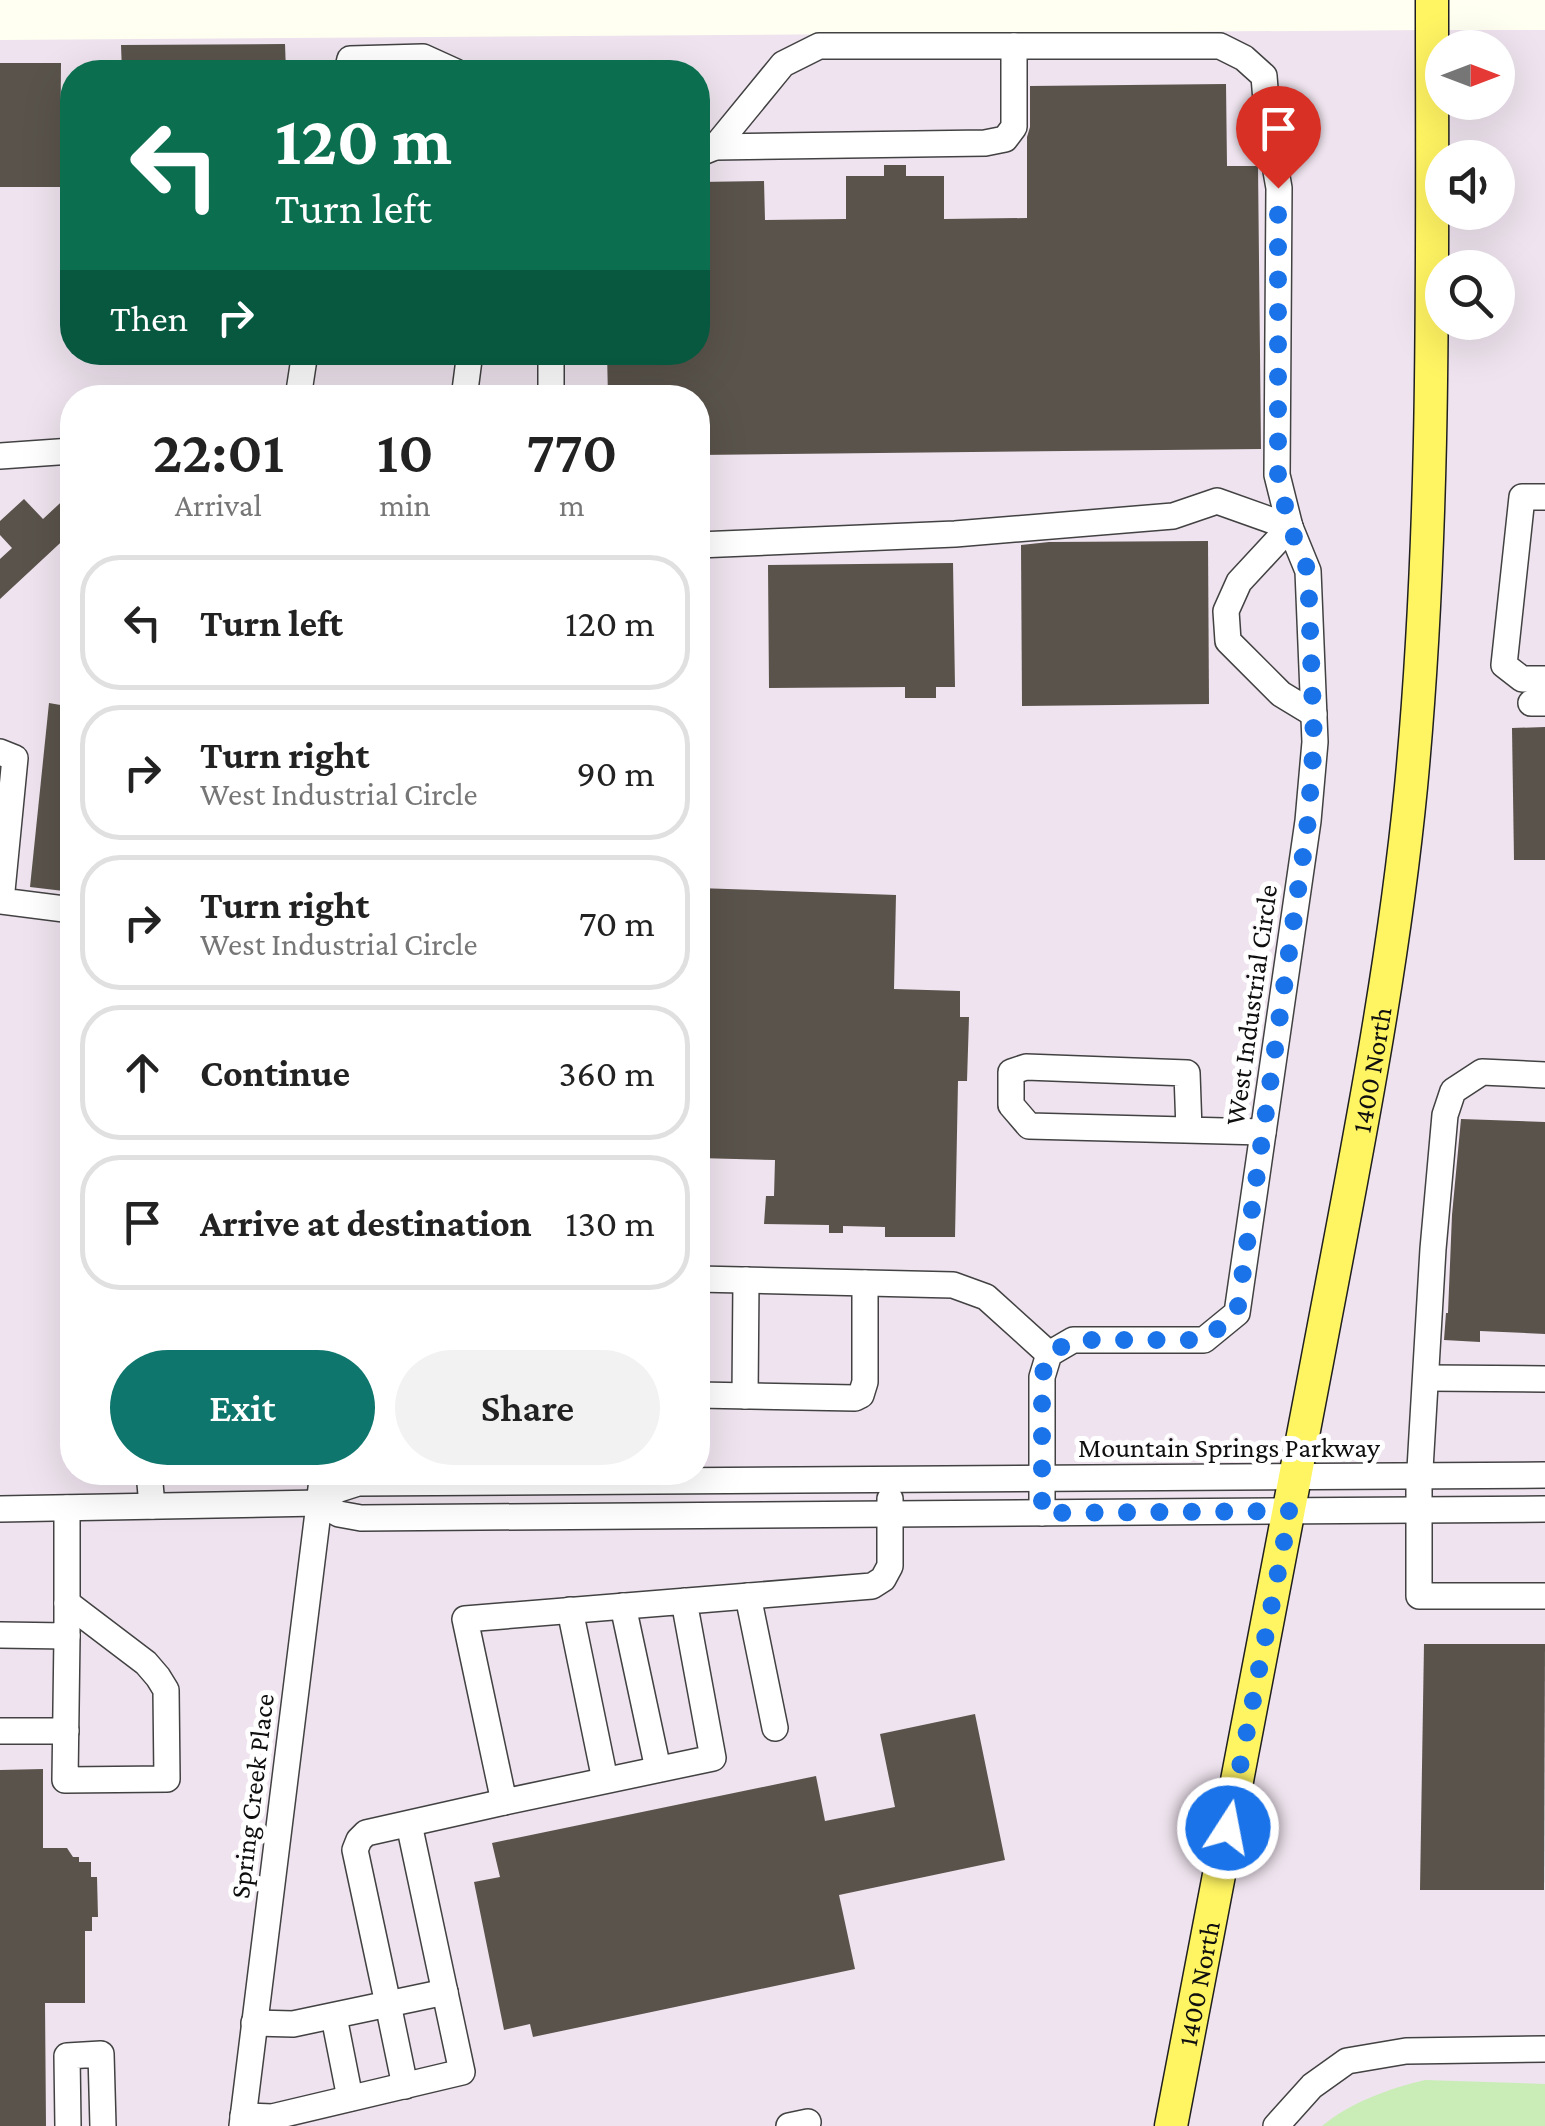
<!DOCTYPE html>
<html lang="en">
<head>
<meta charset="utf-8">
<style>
	body { margin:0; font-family:"Crimson Pro",serif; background:#f2f2f2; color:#222; height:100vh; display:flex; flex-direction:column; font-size:38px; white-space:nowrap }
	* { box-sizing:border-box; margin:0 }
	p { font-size:32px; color:#767676 }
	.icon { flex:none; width:55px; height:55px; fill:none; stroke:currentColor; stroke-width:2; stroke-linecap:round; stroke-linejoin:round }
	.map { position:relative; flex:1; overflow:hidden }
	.panel { position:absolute; left:60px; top:385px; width:650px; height:1100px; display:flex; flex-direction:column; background:#fff; border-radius:40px; box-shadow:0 10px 40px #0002 }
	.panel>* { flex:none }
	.hud { position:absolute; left:60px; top:60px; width:650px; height:305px; border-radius:40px; box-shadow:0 10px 40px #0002; background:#0b6e4f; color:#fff; overflow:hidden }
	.needle { width:65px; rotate:90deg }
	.controls { position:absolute; left:1425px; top:30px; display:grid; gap:20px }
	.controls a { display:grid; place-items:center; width:90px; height:90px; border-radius:50%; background:#fff; box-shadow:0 10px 40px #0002; font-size:50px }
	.pin { position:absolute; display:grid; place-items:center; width:85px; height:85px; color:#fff; margin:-102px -42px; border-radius:50% 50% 50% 0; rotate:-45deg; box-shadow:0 0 10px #0007 }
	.pin .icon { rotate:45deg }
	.me { position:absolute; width:110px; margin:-55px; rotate:11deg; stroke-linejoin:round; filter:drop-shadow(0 0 8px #0008) }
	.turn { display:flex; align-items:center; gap:35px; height:210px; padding:0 50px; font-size:45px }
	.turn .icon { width:130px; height:130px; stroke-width:2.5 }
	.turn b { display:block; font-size:70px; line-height:85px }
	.then { display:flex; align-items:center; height:95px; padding:0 50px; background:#0003; gap:20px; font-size:38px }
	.eta { display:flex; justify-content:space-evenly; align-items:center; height:170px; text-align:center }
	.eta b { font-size:60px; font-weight:600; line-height:70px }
	.action { display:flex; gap:20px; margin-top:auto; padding:20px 50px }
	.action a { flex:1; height:115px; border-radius:60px; background:#0f766e; color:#fff; font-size:40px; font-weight:600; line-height:115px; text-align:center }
	.action a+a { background:#f2f2f2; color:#222 }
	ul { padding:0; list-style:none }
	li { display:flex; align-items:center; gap:30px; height:135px; margin:0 20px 15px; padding:0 30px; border:5px solid #e0e0e0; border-radius:40px }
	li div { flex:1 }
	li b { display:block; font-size:38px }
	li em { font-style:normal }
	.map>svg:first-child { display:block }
	.industrial { fill:#eee3ee; fill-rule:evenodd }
	.green { fill:#caedb8 }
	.building { fill:#59534b }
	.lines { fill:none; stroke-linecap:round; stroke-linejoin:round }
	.minor-casing { stroke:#424242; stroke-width:28 }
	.major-casing { stroke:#202020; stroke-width:35 }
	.minor { stroke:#fff; stroke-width:25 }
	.major { stroke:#fff462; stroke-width:32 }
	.route { stroke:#1a73e8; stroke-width:18; stroke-dasharray:0 32.4 }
	.labels { text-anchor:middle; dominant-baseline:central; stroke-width:10; stroke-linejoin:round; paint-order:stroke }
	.street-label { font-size:28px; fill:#0f0f0f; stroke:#fff }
</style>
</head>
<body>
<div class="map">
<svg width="1545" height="2126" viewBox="0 0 1545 2126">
	<rect width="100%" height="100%" fill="#fffff2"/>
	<path class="industrial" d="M1432,30H1545V2126H0V40ZM1442,48H1498V102H1442ZM72,72H698V352H72ZM1442,158H1498V212H1442ZM1442,268H1498V322H1442ZM72,398H698V1472H72Z"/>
	<path class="green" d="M1425,2080L1545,2084V2126H1322C1351,2102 1388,2089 1425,2080Z"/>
	<g class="building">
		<polygon points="285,44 286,72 122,72 121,45"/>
		<polygon points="0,63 61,63 60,187 0,187"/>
		<polygon points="1226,84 1227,166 1258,166 1261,449 698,455 698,398 608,398 607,352 698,352 698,182 764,181 765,220 846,219 846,176 884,176 884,165 906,165 906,176 944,176 944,219 1027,218 1027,137 1030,127 1030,86"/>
		<polygon points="72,492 72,532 0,599 0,559 12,548 0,535 0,521 24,499 43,519"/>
		<polygon points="1208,541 1209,704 1022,706 1021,545 1049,542"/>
		<polygon points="953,563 955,687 936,687 936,698 905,698 905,687 769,688 768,565"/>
		<polygon points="49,703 72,707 72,892 30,887"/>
		<polygon points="1545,727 1545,860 1514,860 1512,728"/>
		<polygon points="698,888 896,895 894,989 960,991 960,1017 969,1017 967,1081 958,1081 955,1237 885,1237 885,1227 843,1226 843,1233 829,1233 829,1225 764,1224 766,1196 774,1196 775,1160 698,1158"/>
		<polygon points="1461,1119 1545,1122 1545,1334 1480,1331 1480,1342 1444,1340 1446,1313 1448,1313 1452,1215"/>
		<polygon points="1424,1644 1545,1644 1544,1890 1420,1890"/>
		<polygon points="975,1714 1005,1860 839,1895 855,1969 533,2037 530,2024 504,2030 474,1882 500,1877 492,1843 816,1776 825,1821 895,1807 880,1734"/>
		<polygon points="43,1769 43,1848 67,1848 73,1857 79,1857 79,1862 91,1862 91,1877 97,1877 98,1917 92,1917 92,1931 85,1931 85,2003 45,2003 46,2126 0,2126 0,1770"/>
	</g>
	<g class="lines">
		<defs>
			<g id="minor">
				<polyline points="347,72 350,59 423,57 456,72"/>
				<polyline points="715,147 985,143 1005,139 1014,127 1014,46"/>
				<polyline points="698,154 715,147 783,64 819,46 1220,46 1244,58 1264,76 1268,126 1279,188 1277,475 1290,527 1308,571 1315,742 1308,821 1237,1313 1204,1340 1073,1340 1049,1354 1042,1377 1042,1513"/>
				<polyline points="551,352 551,398"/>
				<polyline points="298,398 305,352"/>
				<polyline points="464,398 470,352"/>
				<polyline points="0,456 72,451"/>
				<polyline points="1545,497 1522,497 1504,665 1522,679 1545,679"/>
				<polyline points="1290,527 1239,582 1226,611 1228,641 1281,694 1314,714"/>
				<polyline points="698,545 955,534 1173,516 1217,501 1290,527"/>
				<polyline points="1531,703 1545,703"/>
				<polyline points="0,752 15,758 1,901 72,910"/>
				<polyline points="1545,1075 1482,1072 1453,1091 1445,1115 1433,1249 1419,1486 1419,1596 1545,1596"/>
				<polyline points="1189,1130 1187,1073 1026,1067 1011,1072 1011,1105 1029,1126 1263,1132"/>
				<polyline points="698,1279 953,1285 986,1297 1049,1354"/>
				<polyline points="1427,1378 1545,1379"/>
				<polyline points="698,1395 855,1398 861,1395 865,1382 865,1283"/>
				<polyline points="745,1396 746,1280"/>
				<polyline points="149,1472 152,1506"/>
				<polyline points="319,1503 333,1491 358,1483 1545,1475"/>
				<polyline points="0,1509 319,1503 339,1514 361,1518 1545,1509"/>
				<polyline points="748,1596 775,1728"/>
				<path d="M684,1601L713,1758L504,1802L465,1619C601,1608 736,1597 872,1586L883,1579L890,1566V1499"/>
				<polyline points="67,1603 146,1663 158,1677 166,1690 167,1779 65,1780 67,1636"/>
				<polyline points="623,1606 658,1769"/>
				<polyline points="570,1610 605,1780"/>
				<polyline points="0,1635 67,1636 67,1508"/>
				<polyline points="0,1731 66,1731"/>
				<polyline points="334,2017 350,2098"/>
				<polyline points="254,2023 293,2024 388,2004 355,1850 359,1840 366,1833 504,1802"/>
				<polyline points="405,2086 388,2004 445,1992"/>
				<polyline points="243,2116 272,2117 462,2072 409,1824"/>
				<polyline points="68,2126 67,2056 101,2054 103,2126"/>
				<polyline points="242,2126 323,1472"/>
				<polyline points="789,2126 808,2122"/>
				<polyline points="1276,2126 1312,2086 1347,2061 1406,2051 1545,2049"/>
			</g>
			<g id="major">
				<path id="s1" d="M1171,2126C1220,1871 1268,1617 1317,1362C1353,1171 1392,981 1411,787C1436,525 1432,263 1432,0"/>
			</g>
		</defs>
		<use href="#minor" class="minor-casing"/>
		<use href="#major" class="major-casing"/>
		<use href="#minor" class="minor"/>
		<use href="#major" class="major"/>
	</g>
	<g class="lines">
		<polyline class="route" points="1228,1828 1290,1511 1042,1513 1042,1376 1049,1354 1073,1340 1204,1340 1237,1313 1308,821 1314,742 1308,571 1290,527 1278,476 1278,188"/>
	</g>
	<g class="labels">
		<g class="street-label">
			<text transform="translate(1251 1005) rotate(-82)">West Industrial Circle</text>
			<text stroke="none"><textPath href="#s1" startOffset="1075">1400 North</textPath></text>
			<text x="1229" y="1447">Mountain Springs Parkway</text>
			<text transform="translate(252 1796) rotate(-83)">Spring Creek Place</text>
			<text stroke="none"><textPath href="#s1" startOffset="145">1400 North</textPath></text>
		</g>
	</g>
</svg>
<div class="controls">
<a><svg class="needle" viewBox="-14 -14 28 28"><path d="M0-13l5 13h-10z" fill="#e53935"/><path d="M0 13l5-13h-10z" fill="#767676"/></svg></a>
<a><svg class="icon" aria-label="sound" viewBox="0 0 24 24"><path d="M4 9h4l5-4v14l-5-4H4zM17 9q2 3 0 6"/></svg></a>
<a><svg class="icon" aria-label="search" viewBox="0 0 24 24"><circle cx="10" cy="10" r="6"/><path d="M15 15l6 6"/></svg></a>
</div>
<div class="pin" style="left:1278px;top:188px;background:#d93025"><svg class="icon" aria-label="arrive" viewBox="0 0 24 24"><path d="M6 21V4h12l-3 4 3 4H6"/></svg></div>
<svg class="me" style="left:1228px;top:1828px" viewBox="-20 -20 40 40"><circle r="17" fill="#1a73e8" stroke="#fff" stroke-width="3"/><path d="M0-11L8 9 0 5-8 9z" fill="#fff"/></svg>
<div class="hud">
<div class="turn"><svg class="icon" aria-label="left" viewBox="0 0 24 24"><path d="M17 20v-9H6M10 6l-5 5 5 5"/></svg><div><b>120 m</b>Turn left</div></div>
<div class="then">Then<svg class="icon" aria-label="right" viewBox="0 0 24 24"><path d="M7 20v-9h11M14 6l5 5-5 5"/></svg></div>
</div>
<section class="panel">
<div class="eta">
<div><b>22:01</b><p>Arrival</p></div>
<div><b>10</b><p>min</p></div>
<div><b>770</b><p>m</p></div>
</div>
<ul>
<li><svg class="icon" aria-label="left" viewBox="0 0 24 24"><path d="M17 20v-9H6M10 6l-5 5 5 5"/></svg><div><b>Turn left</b></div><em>120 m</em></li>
<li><svg class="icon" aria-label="right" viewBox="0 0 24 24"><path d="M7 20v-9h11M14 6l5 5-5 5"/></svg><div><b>Turn right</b><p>West Industrial Circle</p></div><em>90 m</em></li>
<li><svg class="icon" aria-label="right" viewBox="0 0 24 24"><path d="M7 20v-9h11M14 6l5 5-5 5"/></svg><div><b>Turn right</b><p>West Industrial Circle</p></div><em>70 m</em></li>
<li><svg class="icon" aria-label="ahead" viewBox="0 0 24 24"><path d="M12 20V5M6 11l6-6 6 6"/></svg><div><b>Continue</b></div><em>360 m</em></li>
<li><svg class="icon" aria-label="arrive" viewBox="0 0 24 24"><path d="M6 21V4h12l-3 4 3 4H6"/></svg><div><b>Arrive at destination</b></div><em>130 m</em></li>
</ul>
<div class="action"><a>Exit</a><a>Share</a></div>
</section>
</div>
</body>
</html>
